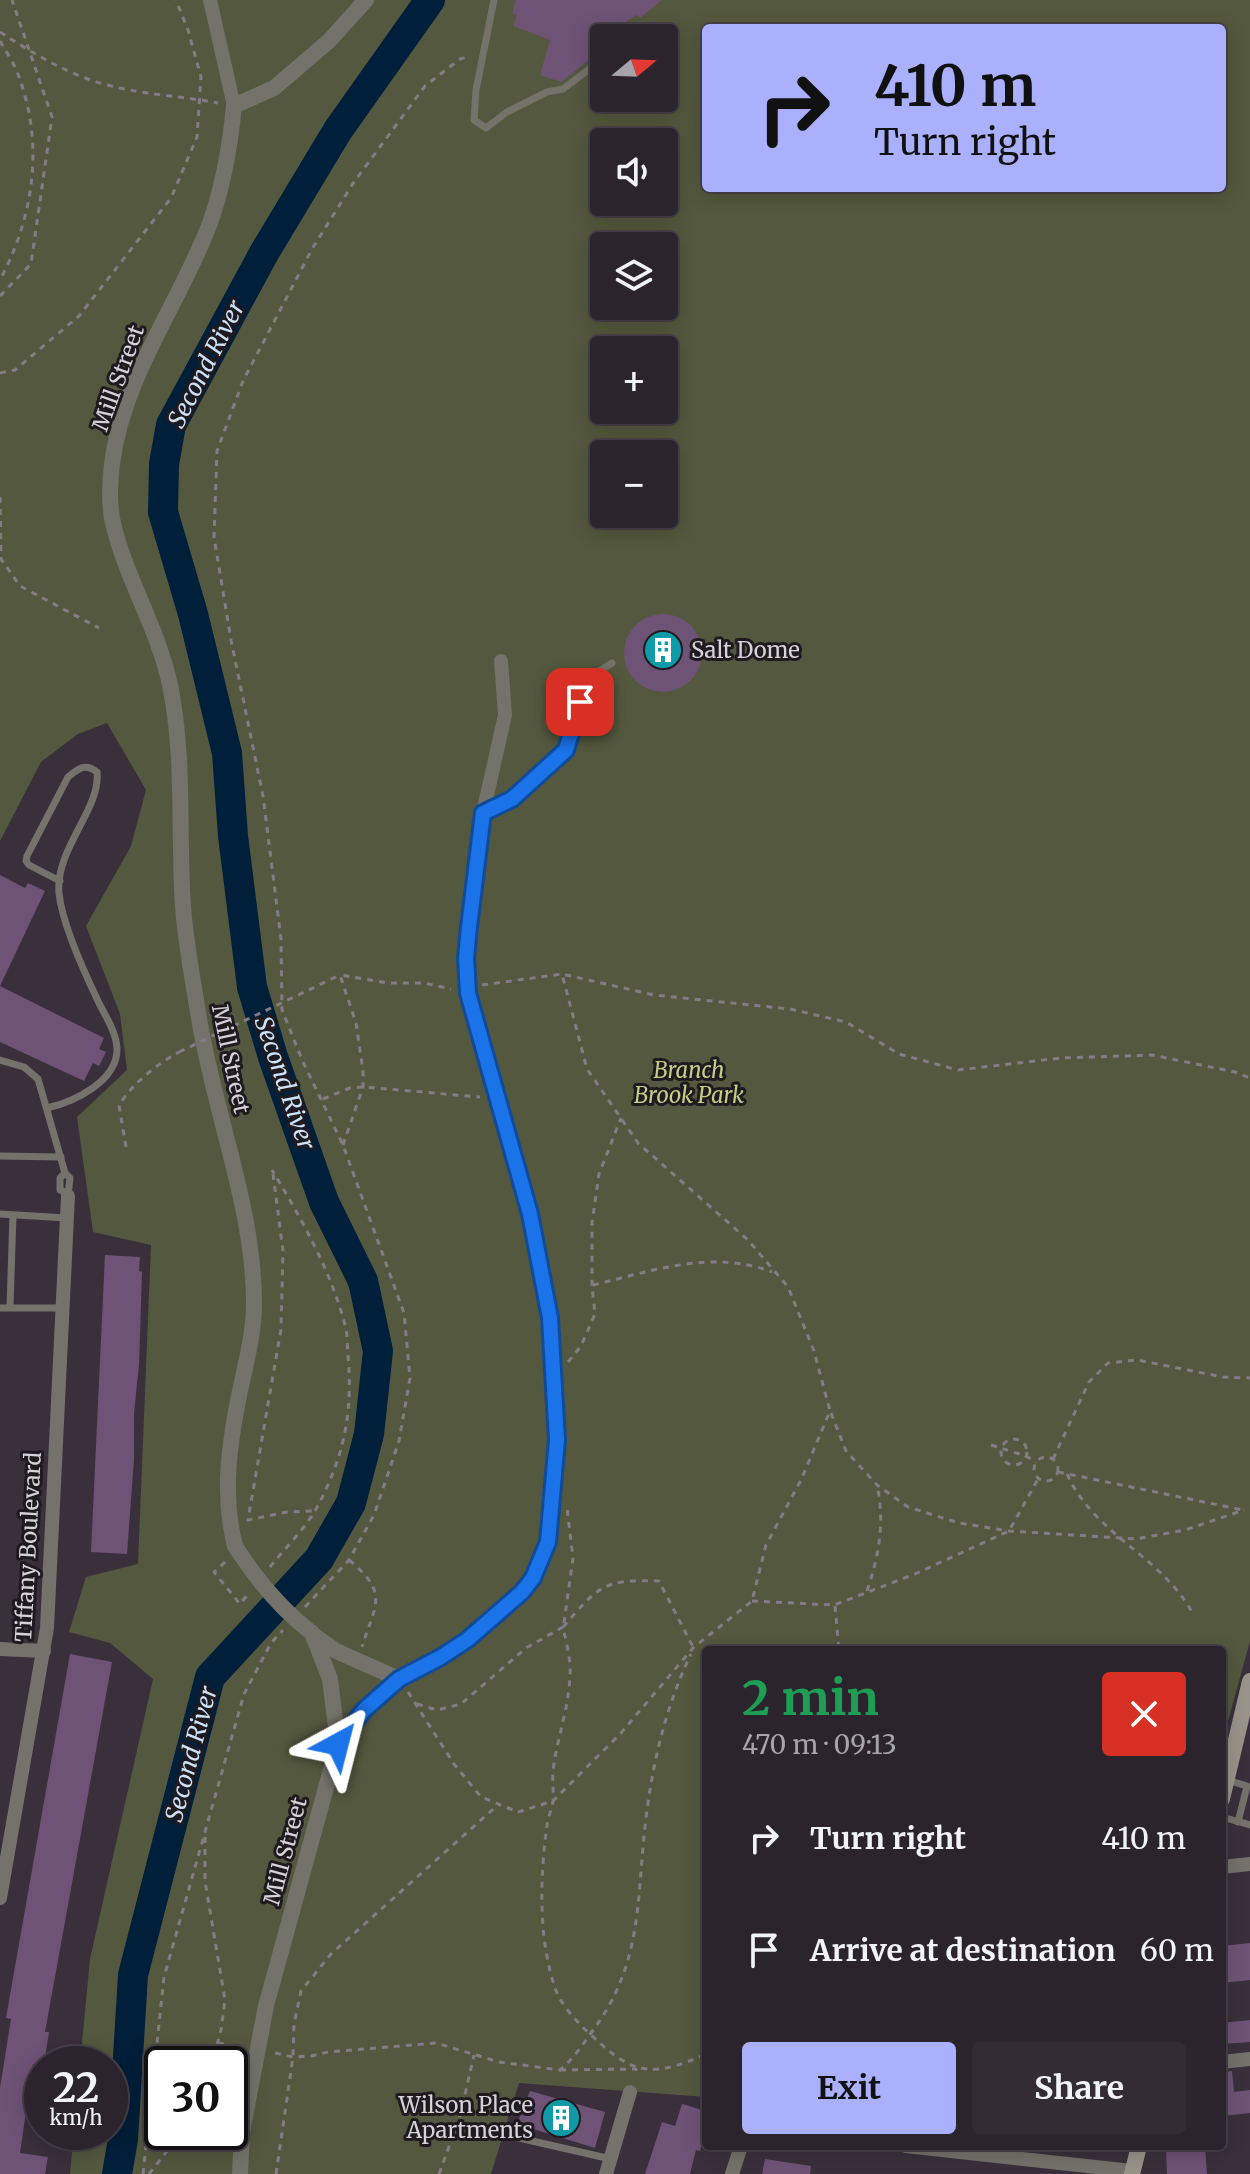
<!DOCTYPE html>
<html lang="en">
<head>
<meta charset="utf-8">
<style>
	body { margin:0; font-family:Merriweather,serif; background:#332c35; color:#f1f3f6; height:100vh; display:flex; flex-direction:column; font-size:30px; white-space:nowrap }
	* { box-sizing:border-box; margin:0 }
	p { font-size:26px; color:#a6a4aa }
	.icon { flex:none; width:44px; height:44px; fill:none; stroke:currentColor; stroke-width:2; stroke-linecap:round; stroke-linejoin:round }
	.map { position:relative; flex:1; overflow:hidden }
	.side { position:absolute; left:702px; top:1646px; width:524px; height:504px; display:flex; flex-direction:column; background:#2b242d; border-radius:8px; box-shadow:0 4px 20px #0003,0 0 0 2px #474149 }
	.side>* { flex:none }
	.banner { position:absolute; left:702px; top:24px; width:524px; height:168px; border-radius:8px; box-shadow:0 4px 20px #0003,0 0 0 2px #474149; background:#aab0fc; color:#111; overflow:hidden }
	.needle { width:52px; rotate:71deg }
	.tools { position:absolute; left:590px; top:24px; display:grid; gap:16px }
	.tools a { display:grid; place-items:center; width:88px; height:88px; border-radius:8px; background:#2b242d; box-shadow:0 4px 20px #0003,0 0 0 2px #474149; font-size:40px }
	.speed { position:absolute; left:24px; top:2046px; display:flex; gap:16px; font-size:40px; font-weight:700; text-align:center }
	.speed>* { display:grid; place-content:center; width:104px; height:104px; border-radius:50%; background:#2b242d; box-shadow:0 4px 20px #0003,0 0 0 2px #474149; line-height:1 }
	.speed small { font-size:20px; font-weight:400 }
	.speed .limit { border:4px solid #111; border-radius:12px; background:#fff; color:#111 }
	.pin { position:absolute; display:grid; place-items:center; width:68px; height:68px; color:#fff; margin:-34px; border-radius:16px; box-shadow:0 4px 12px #0006 }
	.me { position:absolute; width:88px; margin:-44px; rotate:38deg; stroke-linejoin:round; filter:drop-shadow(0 0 6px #0008) }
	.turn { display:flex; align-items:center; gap:28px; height:168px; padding:0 40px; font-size:36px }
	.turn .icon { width:104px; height:104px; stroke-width:2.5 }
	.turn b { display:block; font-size:56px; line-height:68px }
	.round { display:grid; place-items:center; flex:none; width:84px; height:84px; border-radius:8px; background:#332c35 }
	.summary { display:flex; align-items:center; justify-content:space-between; height:136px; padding:0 40px }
	h1 { font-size:48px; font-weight:700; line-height:60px; color:#1e9e55 }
	.cta { display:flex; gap:16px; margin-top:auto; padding:16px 40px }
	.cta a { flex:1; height:92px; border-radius:8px; background:#aab0fc; color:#111; font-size:32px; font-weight:700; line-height:92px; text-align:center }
	.cta a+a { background:#332c35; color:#f1f3f6 }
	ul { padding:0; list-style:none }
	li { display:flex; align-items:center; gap:24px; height:112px; padding:0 40px }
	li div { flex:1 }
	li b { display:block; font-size:30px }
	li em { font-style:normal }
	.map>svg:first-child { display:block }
	.green { fill:#54583e; fill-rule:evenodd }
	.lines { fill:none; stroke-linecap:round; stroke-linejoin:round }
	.river { stroke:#001f3a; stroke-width:30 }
	.building { fill:#6f5377 }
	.path { stroke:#837c86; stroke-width:3; stroke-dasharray:6 6; stroke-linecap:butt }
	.service { stroke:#74726a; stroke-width:7 }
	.minor { stroke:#74726a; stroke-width:14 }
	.tertiary { stroke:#74726a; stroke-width:16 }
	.secondary { stroke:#989489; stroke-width:16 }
	.path-bridge { stroke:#837c86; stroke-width:3; stroke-dasharray:6 6; stroke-linecap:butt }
	.tertiary-bridge { stroke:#74726a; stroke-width:16 }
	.route-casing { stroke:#114b97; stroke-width:20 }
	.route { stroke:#1a73e8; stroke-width:14 }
	.labels { text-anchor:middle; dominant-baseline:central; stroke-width:6; stroke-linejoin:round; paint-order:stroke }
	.street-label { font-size:22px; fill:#d7d1d9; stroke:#1e1a1f }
	.poi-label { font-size:22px; fill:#d7d1d9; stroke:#1e1a1f; text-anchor:start }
	.park-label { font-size:22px; font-style:italic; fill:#c4ce85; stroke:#1e1a1f }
	.water-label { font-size:24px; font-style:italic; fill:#cbe2f8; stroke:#1e1a1f }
</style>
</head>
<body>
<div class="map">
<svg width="1250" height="2174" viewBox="0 0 1250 2174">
	<rect width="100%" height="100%" fill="#39303c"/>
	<path class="green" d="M0,0H1250V1641L1222,1743V1650H706V2097L519,2083L491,2174H70L74,2132H110V2064H80L90,1959L153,1679L110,1643L69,1632L86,1577L138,1564L151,1245L93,1232L77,1117L127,1070L120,1014L86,926L131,846L146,790L107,723L78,734L41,762L0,841ZM706,28H1222V188H706ZM604,38H664V98H604ZM604,142H664V202H604ZM604,246H664V306H604ZM604,350H664V410H604ZM604,454H664V514H604ZM162,2064H230V2132H162Z"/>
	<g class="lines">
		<polyline class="river" points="117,2174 123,2139 133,1975 210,1677 319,1559 351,1503 369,1434 378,1351 363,1281 324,1202 273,1057 252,987 233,836 227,753 193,614 163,512 164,464 171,425 264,253 338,130 430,0"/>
	</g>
	<g class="building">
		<polygon points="516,0 662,0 640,18 637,15 616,28 613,38 604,38 604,48 561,82 540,75 550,40 513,26 517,15 512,13"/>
		<circle cx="663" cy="653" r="39"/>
		<polygon points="0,875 25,888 28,883 45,891 0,986"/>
		<polygon points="0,986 104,1038 99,1049 106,1052 99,1066 93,1063 84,1081 0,1042"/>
		<polygon points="105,1255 140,1257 139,1271 142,1272 139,1365 134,1413 134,1459 127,1554 91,1552"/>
		<polygon points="70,1654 112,1662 45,2032 49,2032 44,2064 33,2064 20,2153 48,2157 45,2174 0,2174 0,2088 11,2019 6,2018"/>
		<polygon points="1250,1943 1250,1980 1222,1983 1222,1946"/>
		<polygon points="1250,2020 1250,2042 1222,2044 1222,2023"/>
		<polygon points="1232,2071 1234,2092 1250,2090 1250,2113 1222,2116 1222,2072"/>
		<polygon points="530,2091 605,2112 595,2148 517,2124"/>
		<polygon points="682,2104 706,2111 706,2128 700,2151 696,2150 690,2174 645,2174 662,2122 675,2126"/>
		<polygon points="1205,2146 1207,2174 1167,2174 1166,2148"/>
		<polygon points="765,2159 811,2166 810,2174 762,2174"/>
	</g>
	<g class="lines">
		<g class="path">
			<path d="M0,32C28,50 57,68 88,79C129,94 175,95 218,103"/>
			<path d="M0,41C7,53 16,66 20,80C44,147 33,218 0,280"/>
			<polyline points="0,296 31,264 52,117 12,0"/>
			<polyline points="0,373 15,370 79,316 171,198 197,137 201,77 188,30 176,0"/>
			<polyline points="0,497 1,559 20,586 99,628"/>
			<polyline points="482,985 562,974 654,995 790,1009 846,1022 899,1054 958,1070 1061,1058 1152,1055 1235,1072 1250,1078"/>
			<polyline points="323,1099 350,1088 363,1087 480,1097"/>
			<polyline points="343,1145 363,1087 363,1071 356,1023 340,975 388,983 424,983 451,989"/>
			<path d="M126,1147L119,1105C133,1083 156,1065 179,1052"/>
			<polyline points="273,1174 283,1251 281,1329 248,1520 287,1512 315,1511"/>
			<path d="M593,1285C652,1271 713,1249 772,1272"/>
			<polyline points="568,1362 581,1346 595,1314 592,1286 592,1223 599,1174 621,1118"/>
			<polyline points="831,1413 846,1451 877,1485 908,1507 959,1523 1009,1531 1136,1539 1185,1530 1244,1510"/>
			<circle cx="1014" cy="1452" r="13"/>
			<polyline points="991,1445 1026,1456 1036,1462"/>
			<circle cx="1046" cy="1469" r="12"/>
			<polyline points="1053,1459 1089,1382 1108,1363 1137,1360 1223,1377 1250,1378"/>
			<polyline points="1058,1472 1243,1510"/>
			<path d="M1067,1474C1094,1535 1164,1557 1194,1616"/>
			<path d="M349,1560C390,1594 375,1604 362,1647"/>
			<polyline points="225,1562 214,1572 240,1604 248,1594"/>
			<path d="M270,1567C285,1548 304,1530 316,1509C344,1458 353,1413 348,1356C347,1346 348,1335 345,1325C331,1271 301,1218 272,1170"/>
			<path d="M867,1591C879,1555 885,1523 877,1485"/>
			<polyline points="752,1601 834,1605 915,1574 1009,1531 1038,1479"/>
			<polyline points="835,1606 839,1650"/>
			<polyline points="305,1607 349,1560 374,1515 399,1441 410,1378 404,1313 343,1145 303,1062 282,1010 281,939 263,796 231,640 214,537 217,451 243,381 312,249 354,182 425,86 460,59 470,56"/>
			<polyline points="564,1623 573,1558 567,1508"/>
			<path d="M563,1627C599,1586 603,1579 659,1581L693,1647"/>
			<polyline points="408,1692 454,1764 481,1797 518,1812 553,1801 621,1733 693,1648 752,1601 766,1545 801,1480 830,1411 814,1351 788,1287 748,1240 638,1143 587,1069 562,974"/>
			<polyline points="1222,1696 1226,1701"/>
			<path d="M417,1704L437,1710L461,1704L526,1648L563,1627C566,1642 571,1659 570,1675C569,1708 557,1738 553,1771C552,1781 554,1791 553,1801C552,1809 548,1817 547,1825C540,1877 538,1937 555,1988C563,2010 584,2029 601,2044C638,2078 661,2074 706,2054"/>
			<polyline points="205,1837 205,1881 225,2000 221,2030 212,2064"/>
			<polyline points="218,2043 240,2047"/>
			<path d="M275,2053L293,2057L311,2056L328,2052L436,2043L499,2062L560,2070C573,2059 581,2047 591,2033C644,1963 636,1900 646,1818C653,1761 666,1706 691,1654"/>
			<polyline points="560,2070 636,2069 634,2076"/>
			<polyline points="143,2174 164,1977 244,1694 271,1643 283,1630"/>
			<polyline points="149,2174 182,2132"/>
			<polyline points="276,2174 293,2057 294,2024 301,1991 331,1954 499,1804"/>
			<polyline points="439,2174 460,2116 474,2055"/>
		</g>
		<g class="service">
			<polyline points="494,0 476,90 474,120 486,128 507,112 547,92 563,89 604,58"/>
			<polyline points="631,38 633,37"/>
			<polyline points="485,812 512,799 566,750 587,679 612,663"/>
			<polyline points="0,1060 24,1067 38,1079 65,1173 70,1178 68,1196"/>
			<path d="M47,1108C74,1102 118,1081 117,1048C116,1032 106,1017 99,1003C85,974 62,924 59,893C55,849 101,809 97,772C85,763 79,768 68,777L27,856L26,861L29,865L60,881"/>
			<polyline points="0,1156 61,1157"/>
			<polyline points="65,1173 60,1178 60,1190 67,1193"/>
			<polyline points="0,1214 67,1218"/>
			<polyline points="10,1306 13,1215"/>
			<polyline points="0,1308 63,1308"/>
			<polyline points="1227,1780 1247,1786 1238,1822"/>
			<polyline points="1222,1817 1250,1825"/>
			<polyline points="519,2138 611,2159"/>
		</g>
		<g class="minor">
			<polyline points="210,0 234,106"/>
			<polyline points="0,1649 44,1651"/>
			<polyline points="338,1744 364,1710 399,1679 441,1657 467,1640 522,1592 533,1578 548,1542 557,1440 550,1318 530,1214 468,993 466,958 469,927 483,813 505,715 501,661"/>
			<polyline points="1222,1867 1250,1864"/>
			<polyline points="0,1898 47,1628 68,1196"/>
			<polyline points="1222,2062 1250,2059"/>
			<polyline points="906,2146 1132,2171"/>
			<polyline points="606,2174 630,2092"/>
			<polyline points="732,2174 741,2146"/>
		</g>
		<g class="tertiary">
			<path d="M235,1546C223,1499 228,1454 237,1406C243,1372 254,1339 254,1303C254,1208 214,1112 199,1018C193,982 186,944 183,907C178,833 185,758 170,685C158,628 126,579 113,523C109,506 110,481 112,464C123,376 180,303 210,223C224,184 230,147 234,106L274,88L329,41L366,0"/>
			<polyline points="315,1636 336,1651 399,1679"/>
			<polyline points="240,2174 242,2132 266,2006 338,1744 330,1679 312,1633"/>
		</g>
		<g class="secondary">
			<polyline points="1222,1799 1250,1681"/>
			<polyline points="1132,2174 1139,2146"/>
		</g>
		<polyline class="path-bridge" points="179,1052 340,975"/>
		<path class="tertiary-bridge" d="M235,1546C256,1579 281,1609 312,1633"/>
	</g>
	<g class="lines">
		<defs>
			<polyline id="route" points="338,1744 364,1710 399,1679 441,1657 467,1640 522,1592 533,1578 548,1542 557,1440 550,1318 530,1214 468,993 466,958 469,927 483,813 512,799 566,750 580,702"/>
		</defs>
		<use href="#route" class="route-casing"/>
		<use href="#route" class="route"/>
	</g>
	<defs>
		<symbol id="building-disc" viewBox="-11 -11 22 22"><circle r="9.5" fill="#0f9aa8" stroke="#1e1a1f"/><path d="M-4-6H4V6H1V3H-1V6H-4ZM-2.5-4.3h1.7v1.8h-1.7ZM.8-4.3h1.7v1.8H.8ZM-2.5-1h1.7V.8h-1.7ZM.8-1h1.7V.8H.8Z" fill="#fff"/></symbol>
	</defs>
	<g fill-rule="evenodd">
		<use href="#building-disc" x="641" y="628" width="44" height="44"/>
		<use href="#building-disc" x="539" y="2096" width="44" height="44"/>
	</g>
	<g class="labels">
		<g class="street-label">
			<text transform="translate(118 378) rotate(-70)">Mill Street</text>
			<text transform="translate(231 1059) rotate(78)">Mill Street</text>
			<text transform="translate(28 1547) rotate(-87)">Tiffany Boulevard</text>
			<text transform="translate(285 1851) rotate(-75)">Mill Street</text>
		</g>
		<g class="poi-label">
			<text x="691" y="650">Salt Dome</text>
			<text x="533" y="2105" text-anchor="end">Wilson Place<tspan x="533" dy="25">Apartments</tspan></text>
		</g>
		<g class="park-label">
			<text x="689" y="1070">Branch<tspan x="689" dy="25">Brook Park</tspan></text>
		</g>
		<g class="water-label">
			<text transform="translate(206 364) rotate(-63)">Second River</text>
			<text transform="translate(285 1083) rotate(71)">Second River</text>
			<text transform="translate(191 1754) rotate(-75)">Second River</text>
		</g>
	</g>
</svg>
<div class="tools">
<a><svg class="needle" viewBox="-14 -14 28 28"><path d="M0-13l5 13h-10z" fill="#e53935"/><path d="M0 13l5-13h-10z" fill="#a6a4aa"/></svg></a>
<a><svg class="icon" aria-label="sound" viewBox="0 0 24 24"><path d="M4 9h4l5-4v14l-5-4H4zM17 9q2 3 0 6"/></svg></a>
<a><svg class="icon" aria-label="layers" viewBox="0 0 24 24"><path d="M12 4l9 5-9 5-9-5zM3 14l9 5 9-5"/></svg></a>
<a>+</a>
<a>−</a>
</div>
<div class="speed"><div>22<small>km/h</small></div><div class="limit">30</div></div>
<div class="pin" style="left:580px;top:702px;background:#d93025"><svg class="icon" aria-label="arrive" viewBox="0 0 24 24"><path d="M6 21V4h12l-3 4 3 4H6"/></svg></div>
<svg class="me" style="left:338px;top:1744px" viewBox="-20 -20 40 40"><path d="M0-17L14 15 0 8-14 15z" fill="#1a73e8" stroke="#fff" stroke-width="4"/></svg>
<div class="banner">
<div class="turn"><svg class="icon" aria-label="right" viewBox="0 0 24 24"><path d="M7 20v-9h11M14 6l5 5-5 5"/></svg><div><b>410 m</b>Turn right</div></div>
</div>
<section class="side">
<div class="summary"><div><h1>2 min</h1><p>470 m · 09:13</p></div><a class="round" style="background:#d93025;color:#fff"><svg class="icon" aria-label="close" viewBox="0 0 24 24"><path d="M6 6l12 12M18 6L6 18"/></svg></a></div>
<ul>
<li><svg class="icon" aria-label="right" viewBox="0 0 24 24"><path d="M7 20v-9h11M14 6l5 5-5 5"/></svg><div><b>Turn right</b></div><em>410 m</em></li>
<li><svg class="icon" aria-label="arrive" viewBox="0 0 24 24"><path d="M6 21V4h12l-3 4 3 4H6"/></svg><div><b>Arrive at destination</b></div><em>60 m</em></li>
</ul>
<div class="cta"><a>Exit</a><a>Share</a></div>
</section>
</div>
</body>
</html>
